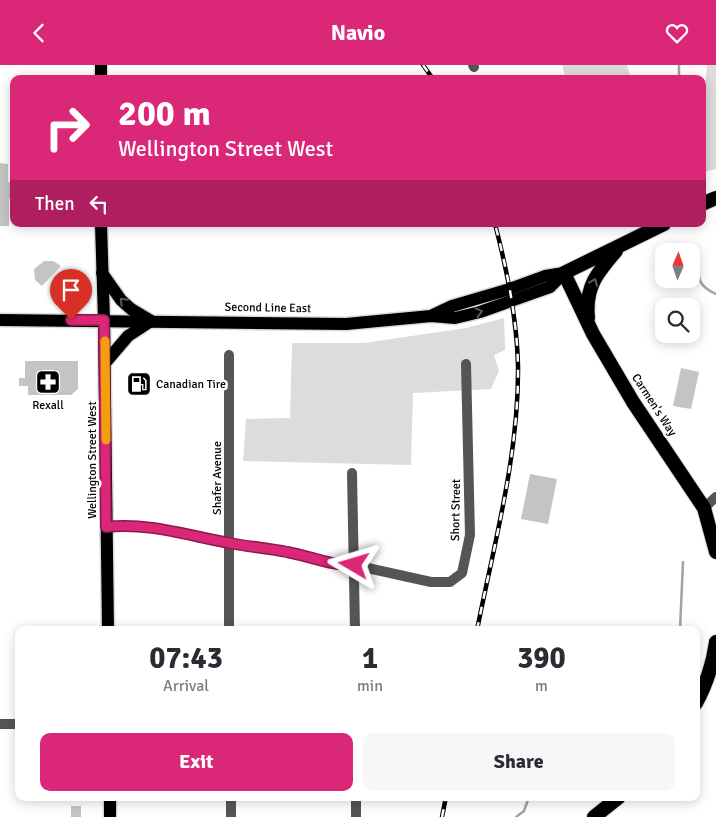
<!DOCTYPE html>
<html lang="en">
<head>
<meta charset="utf-8">
<style>
	body { margin:0; font-family:Signika,sans-serif; background:#f7f7f7; color:#2b2b33; height:100vh; display:flex; flex-direction:column; font-size:19px; white-space:nowrap }
	* { box-sizing:border-box; margin:0 }
	p { font-size:16px; color:#7c7c81 }
	.icon { flex:none; width:28px; height:28px; fill:none; stroke:currentColor; stroke-width:2; stroke-linecap:round; stroke-linejoin:round }
	.map { position:relative; flex:1; overflow:hidden }
	.drawer { position:absolute; left:15px; top:561px; width:685px; height:175px; display:flex; flex-direction:column; background:#fff; border-radius:10px; box-shadow:0 2px 12px #0003 }
	.drawer>* { flex:none }
	.guide { position:absolute; left:10px; top:10px; width:696px; height:152px; border-radius:10px; box-shadow:0 2px 12px #0003; background:#db2777; color:#fff; overflow:hidden }
	.needle { width:32px; rotate:2deg }
	.tools { position:absolute; left:655px; top:178px; display:grid; gap:10px }
	.tools a { display:grid; place-items:center; width:45px; height:45px; border-radius:10px; background:#fff; box-shadow:0 2px 12px #0003; font-size:25px }
	.pin { position:absolute; display:grid; place-items:center; width:42px; height:42px; color:#fff; margin:-51px -21px; border-radius:50% 50% 50% 0; rotate:-45deg; box-shadow:0 0 5px #0007 }
	.pin .icon { rotate:45deg }
	.me { position:absolute; width:55px; margin:-28px; rotate:277deg; stroke-linejoin:round; filter:drop-shadow(0 0 4px #0008) }
	.turn { display:flex; align-items:center; gap:18px; height:105px; padding:0 25px; font-size:22px }
	.turn .icon { width:65px; height:65px; stroke-width:2.5 }
	.turn b { display:block; font-size:35px; line-height:42px }
	.then { display:flex; align-items:center; height:48px; padding:0 25px; background:#0003; gap:10px; font-size:19px }
	.eta { display:flex; justify-content:space-evenly; align-items:center; height:85px; text-align:center }
	.eta b { font-size:30px; font-weight:700; line-height:35px }
	.action { display:flex; gap:10px; margin-top:auto; padding:10px 25px }
	.action a { flex:1; height:58px; border-radius:10px; background:#db2777; color:#fff; font-size:20px; font-weight:700; line-height:58px; text-align:center }
	.action a+a { background:#f7f7f7; color:#2b2b33 }
	header { display:flex; justify-content:space-between; align-items:center; height:65px; padding:0 25px; background:#db2777; color:#fff; font-size:22px; font-weight:700 }
	.map>svg:first-child { display:block }
	.green { fill:#dcdcdc }
	.lines { fill:none; stroke-linecap:round; stroke-linejoin:round }
	.stream { stroke:#a3a3a3; stroke-width:2.5 }
	.building { fill:#c4c4c4 }
	.major-casing { stroke:#dbdbdb; stroke-width:15 }
	.highway-casing { stroke:#dbdbdb; stroke-width:16 }
	.minor { stroke:#555; stroke-width:10 }
	.major { stroke:#000; stroke-width:12 }
	.highway { stroke:#000; stroke-width:14 }
	.rail-casing { stroke:#000; stroke-width:4.5 }
	.rail { stroke:#fff; stroke-width:2.5; stroke-dasharray:8; stroke-linecap:butt }
	.oneway { stroke:#595959 }
	.route-casing { stroke:#8e194d; stroke-width:12 }
	.route { stroke:#db2777; stroke-width:9 }
	.slow { stroke:#f59e0b; stroke-width:9 }
	.labels { text-anchor:middle; dominant-baseline:central; stroke-width:5; stroke-linejoin:round; paint-order:stroke }
	.street-label { font-size:12px; fill:#000; stroke:#fff }
	.poi-label { font-size:12px; fill:#000; stroke:#fff; text-anchor:start }
</style>
</head>
<body>
<header><svg class="icon" aria-label="back" viewBox="0 0 24 24"><path d="M15 5l-7 7 7 7"/></svg>Navio<svg class="icon" aria-label="heart" viewBox="0 0 24 24"><path d="M12 20l-8-8c-3-5 5-10 8-4 3-6 11-1 8 4z"/></svg></header>
<div class="map">
<svg width="716" height="752" viewBox="0 0 716 752">
	<rect width="100%" height="100%" fill="#fff"/>
	<g class="green">
		<polygon points="562,0 627,0 631,14 566,14"/>
		<polygon points="707,0 716,0 716,104 703,107 702,65"/>
		<polygon points="504,253 505,285 494,290 499,306 491,324 413,328 411,400 243,396 246,354 290,353 292,278 364,278 466,263"/>
	</g>
	<g class="lines">
		<g class="stream">
			<polyline points="679,14 679,0"/>
			<path d="M695,183C706,203 687,216 716,229"/>
			<polyline points="680,565 683,497"/>
			<polyline points="516,752 524,746 529,732"/>
		</g>
	</g>
	<g class="building">
		<polygon points="0,98 8,99 8,117 14,117 14,134 9,134 9,161 0,161"/>
		<polygon points="44,196 53,196 61,201 42,221 35,215 34,204"/>
		<polygon points="25,296 78,296 78,324 71,330 28,330 28,321 19,321 19,313 25,313"/>
		<polygon points="681,303 699,307 691,344 673,341"/>
		<polygon points="139,307 149,326 139,331 129,312"/>
		<polygon points="530,409 557,414 548,459 521,454"/>
		<rect x="71" y="741" width="10" height="11"/>
	</g>
	<g class="lines">
		<defs>
			<g id="major">
				<polyline points="101,14 101,0"/>
				<polyline points="101,159 104,255 108,565"/>
				<polyline points="102,208 121,235 131,244 151,256"/>
				<polyline points="433,250 452,241 510,224 545,211 564,208"/>
				<polyline points="0,255 346,259 431,251 455,253 480,247 550,222 564,208"/>
				<polyline points="105,298 128,271 151,256"/>
				<polyline points="110,732 110,752"/>
			</g>
			<g id="highway">
				<polyline points="702,139 716,133"/>
				<polyline points="664,159 564,208 593,269 633,337 704,443 716,487"/>
				<path d="M588,253C585,222 597,208 616,186"/>
				<path d="M696,638C706,620 713,598 716,577"/>
				<polyline points="594,752 619,732"/>
			</g>
		</defs>
		<use href="#major" class="major-casing"/>
		<use href="#highway" class="highway-casing"/>
		<g class="minor">
			<polyline points="473,0 474,2"/>
			<polyline points="229,290 229,565"/>
			<polyline points="352,408 355,565"/>
			<polyline points="704,443 716,432"/>
			<path d="M106,462C149,457 189,471 230,479C249,482 268,483 287,487C310,491 331,501 354,500L431,517H450L462,508L470,470L466,299"/>
			<polyline points="0,659 19,659"/>
			<polyline points="231,732 231,752"/>
			<polyline points="356,732 356,752"/>
		</g>
		<use href="#major" class="major"/>
		<use href="#highway" class="highway"/>
		<defs>
			<g id="rail">
				<polyline points="423,0 433,14"/>
				<path d="M477,565C494,479 519,390 518,301C517,253 507,205 495,159"/>
				<polyline points="442,752 446,732"/>
			</g>
		</defs>
		<use href="#rail" class="rail-casing"/>
		<use href="#rail" class="rail"/>
	</g>
	<defs><path id="oneway-chevron" d="M-2-3.5L2.5 0L-2 3.5" fill="none" stroke-width="1.6" stroke-linecap="round" stroke-linejoin="round" transform="scale(1.25)"/></defs>
	<g class="oneway">
		<use href="#oneway-chevron" transform="translate(594 217) rotate(-67)"/>
		<use href="#oneway-chevron" transform="translate(123 236) rotate(-135)"/>
		<use href="#oneway-chevron" transform="translate(479 247) rotate(-15)"/>
	</g>
	<g class="lines">
		<defs>
			<path id="route" d="M71,255H104L106,462C149,457 189,471 230,478C249,482 268,483 287,487C310,491 331,501 354,500"/>
		</defs>
		<use href="#route" class="route-casing"/>
		<use href="#route" class="route"/>
		<polyline class="slow" points="105,276 106,375"/>
	</g>
	<defs>
		<symbol id="pharmacy-square" viewBox="-11 -11 22 22"><rect x="-9" y="-9" width="18" height="18" rx="4" fill="#000" stroke="#fff"/><path d="M-2-6h4v4h4v4h-4v4h-4v-4h-4v-4h4Z" fill="#fff"/></symbol>
		<symbol id="fuel-square" viewBox="-11 -11 22 22"><rect x="-9" y="-9" width="18" height="18" rx="4" fill="#000" stroke="#fff"/><path d="M-5.5-6h7V0h2V4h1.3V-2.5L3-4.5l.8-.8L6-3V5H2.5V1h-1V6h-7ZM-4.2-4.7v3.2H.2V-4.7Z" fill="#fff"/></symbol>
	</defs>
	<g fill-rule="evenodd">
		<use href="#pharmacy-square" x="34" y="303" width="28" height="28"/>
		<use href="#fuel-square" x="125" y="305" width="28" height="28"/>
	</g>
	<g class="labels">
		<g class="street-label">
			<text transform="translate(268 243) rotate(1)">Second Line East</text>
			<text transform="translate(654 340) rotate(57)">Carmen's Way</text>
			<text transform="translate(92 395) rotate(-90)">Wellington Street West</text>
			<text transform="translate(217 413) rotate(-90)">Shafer Avenue</text>
			<text transform="translate(456 445) rotate(-89)">Short Street</text>
		</g>
		<g class="poi-label">
			<text x="156" y="319">Canadian Tire</text>
			<text x="48" y="340" text-anchor="middle">Rexall</text>
		</g>
	</g>
</svg>
<div class="tools">
<a><svg class="needle" viewBox="-14 -14 28 28"><path d="M0-13l5 13h-10z" fill="#e53935"/><path d="M0 13l5-13h-10z" fill="#7c7c81"/></svg></a>
<a><svg class="icon" aria-label="search" viewBox="0 0 24 24"><circle cx="10" cy="10" r="6"/><path d="M15 15l6 6"/></svg></a>
</div>
<div class="pin" style="left:71px;top:255px;background:#d93025"><svg class="icon" aria-label="arrive" viewBox="0 0 24 24"><path d="M6 21V4h12l-3 4 3 4H6"/></svg></div>
<svg class="me" style="left:354px;top:500px" viewBox="-20 -20 40 40"><path d="M0-17L14 15 0 8-14 15z" fill="#db2777" stroke="#fff" stroke-width="4"/></svg>
<div class="guide">
<div class="turn"><svg class="icon" aria-label="right" viewBox="0 0 24 24"><path d="M7 20v-9h11M14 6l5 5-5 5"/></svg><div><b>200 m</b>Wellington Street West</div></div>
<div class="then">Then<svg class="icon" aria-label="left" viewBox="0 0 24 24"><path d="M17 20v-9H6M10 6l-5 5 5 5"/></svg></div>
</div>
<section class="drawer">
<div class="eta">
<div><b>07:43</b><p>Arrival</p></div>
<div><b>1</b><p>min</p></div>
<div><b>390</b><p>m</p></div>
</div>
<div class="action"><a>Exit</a><a>Share</a></div>
</section>
</div>
</body>
</html>
